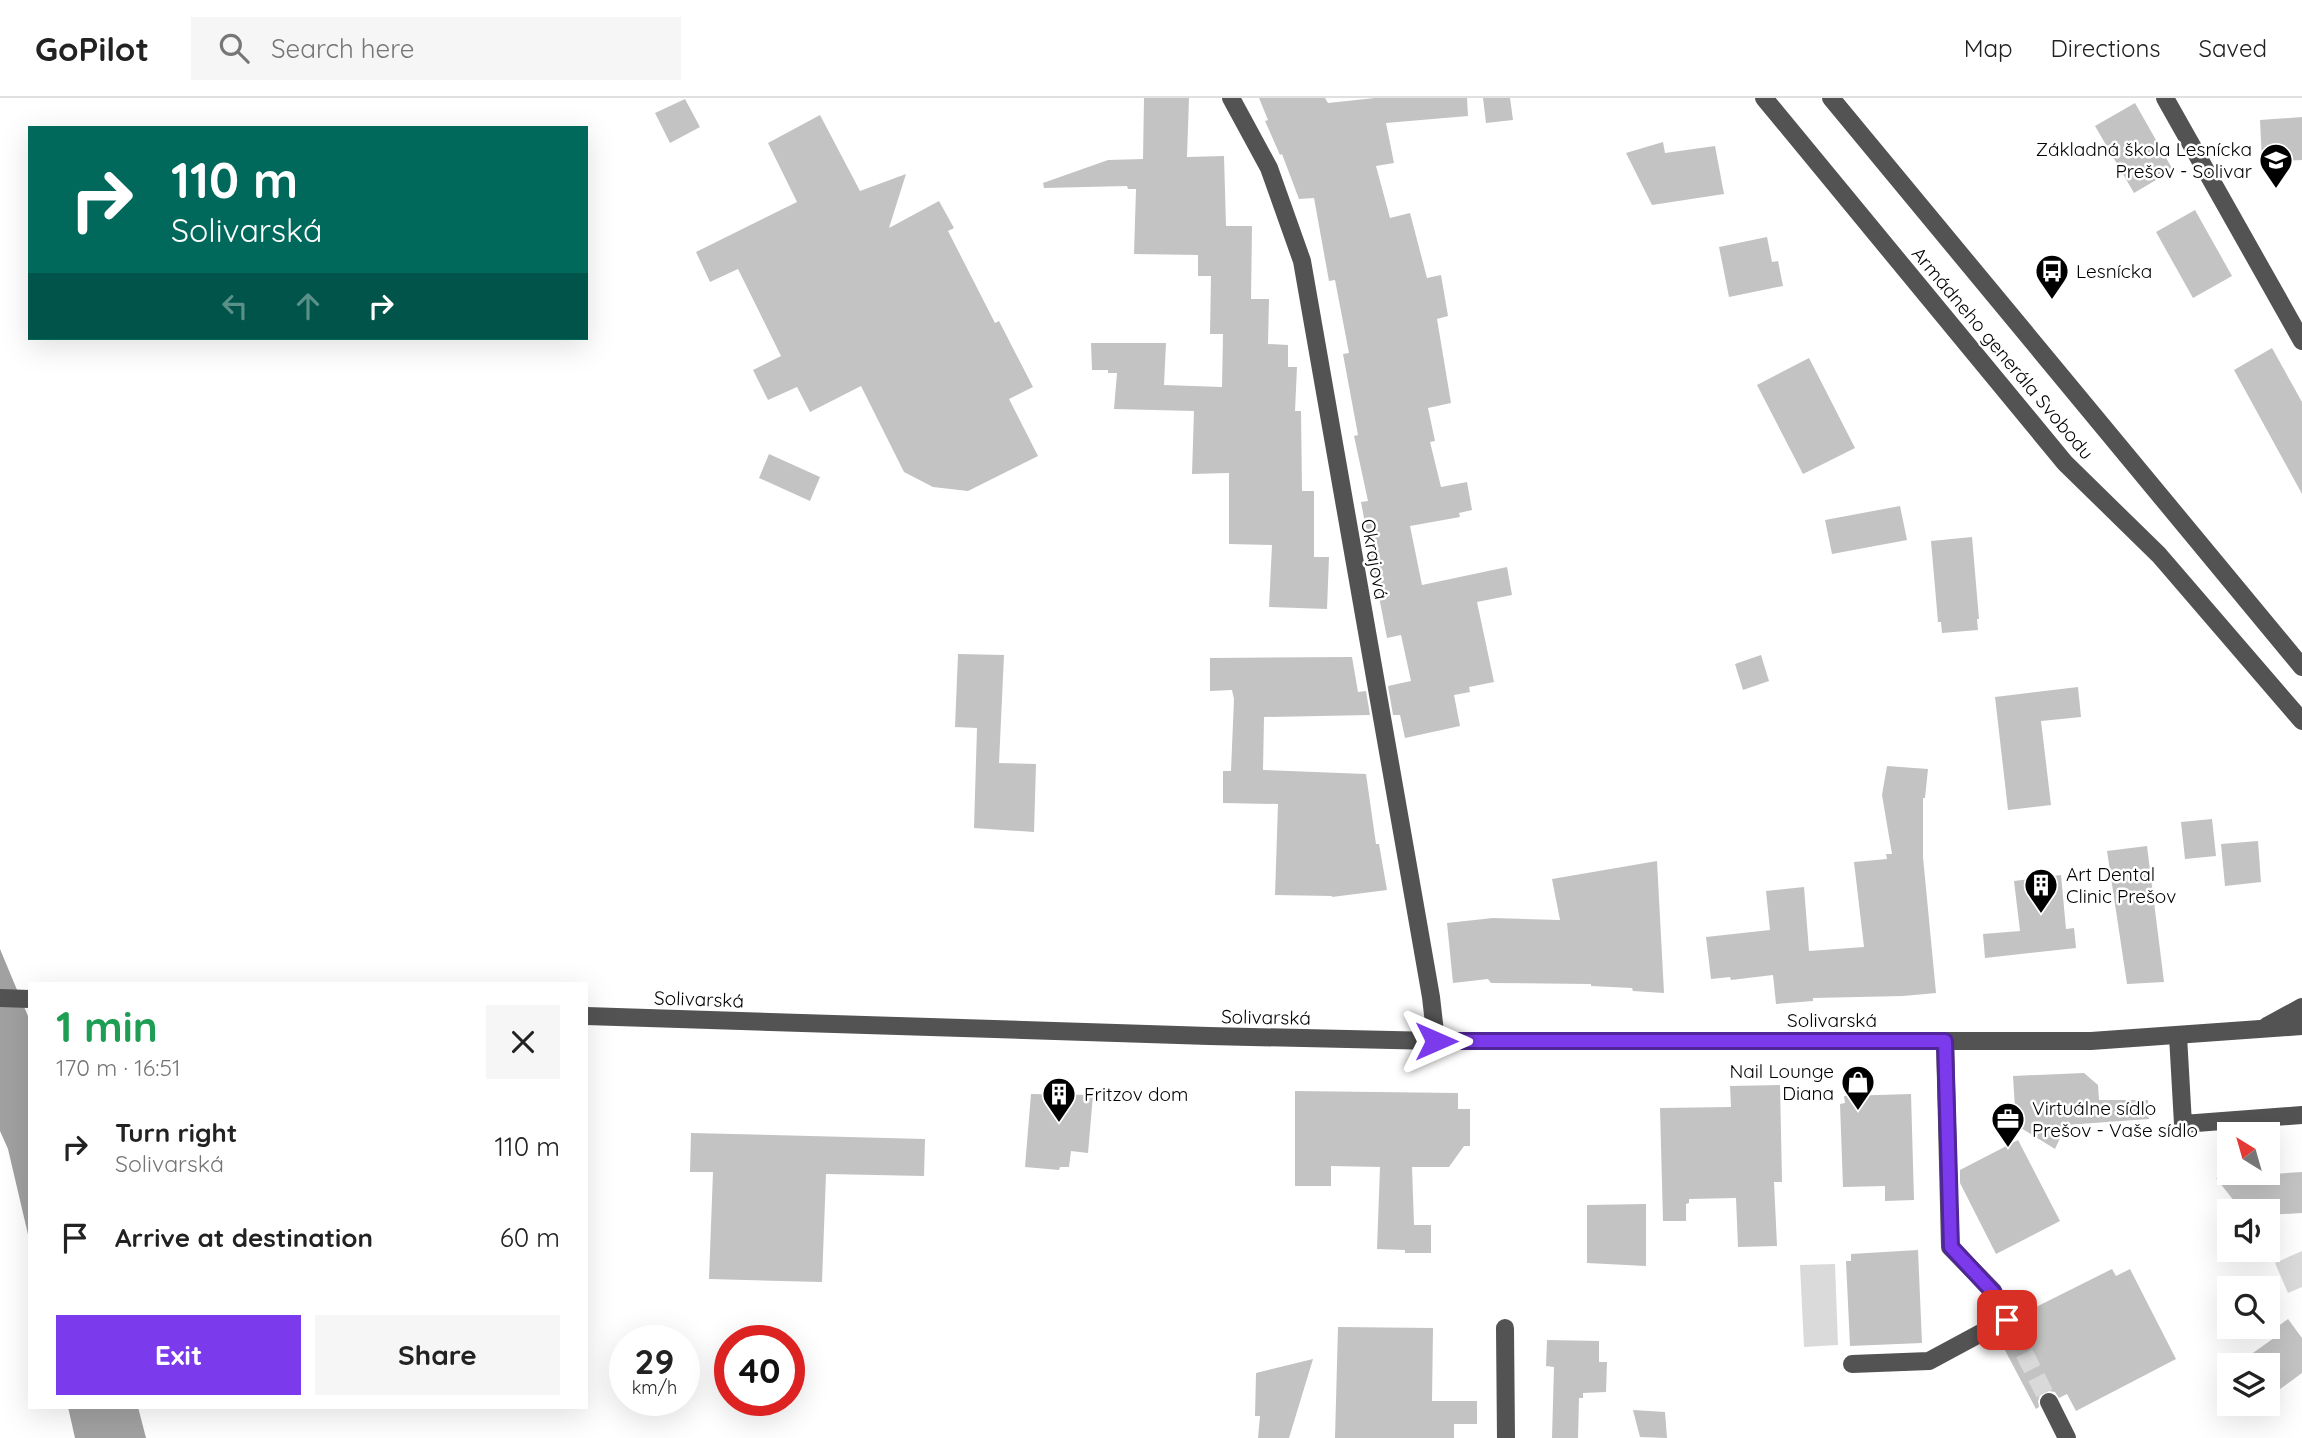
<!DOCTYPE html>
<html lang="en">
<head>
<meta charset="utf-8">
<style>
	body { margin:0; font-family:Quicksand,sans-serif; background:#f6f6f6; color:#222; height:100vh; display:flex; flex-direction:column; font-size:26px; white-space:nowrap }
	* { box-sizing:border-box; margin:0 }
	p { font-size:23px; color:#767676 }
	.icon { flex:none; width:38px; height:38px; fill:none; stroke:currentColor; stroke-width:2; stroke-linecap:round; stroke-linejoin:round }
	.map { position:relative; flex:1; overflow:hidden }
	.side { position:absolute; left:28px; top:884px; width:560px; height:427px; display:flex; flex-direction:column; background:#fff; border-radius:0px; box-shadow:0 7px 28px #0002 }
	.side>* { flex:none }
	.top-card { position:absolute; left:28px; top:28px; width:560px; height:214px; border-radius:0px; box-shadow:0 7px 28px #0002; background:#00695c; color:#fff; overflow:hidden }
	.needle { width:46px; rotate:323deg }
	.buttons { position:absolute; left:2217px; top:1024px; display:grid; gap:14px }
	.buttons a { display:grid; place-items:center; width:63px; height:63px; border-radius:0px; background:#fff; box-shadow:0 7px 28px #0002; font-size:35px }
	.speed { position:absolute; left:609px; top:1227px; display:flex; gap:14px; font-size:35px; font-weight:700; text-align:center }
	.speed>* { display:grid; place-content:center; width:91px; height:91px; border-radius:50%; background:#fff; box-shadow:0 7px 28px #0002; line-height:1 }
	.speed small { font-size:18px; font-weight:400 }
	.speed .limit { border:10px solid #d22; background:#fff; color:#111 }
	.pin { position:absolute; display:grid; place-items:center; width:60px; height:60px; color:#fff; margin:-30px; border-radius:14px; box-shadow:0 4px 10px #0006 }
	.me { position:absolute; width:77px; margin:-38px; rotate:90deg; stroke-linejoin:round; filter:drop-shadow(0 0 5px #0008) }
	.turn { display:flex; align-items:center; gap:24px; height:147px; padding:0 28px; font-size:32px }
	.turn .icon { width:91px; height:91px; stroke-width:2.5 }
	.turn b { display:block; font-size:49px; line-height:60px }
	.lanes { display:flex; align-items:center; height:66px; padding:0 28px; background:#0003; justify-content:center; gap:35px; direction:ltr }
	.lanes .off { opacity:.35 }
	.round { display:grid; place-items:center; flex:none; width:74px; height:74px; border-radius:0px; background:#f6f6f6 }
	.head { display:flex; align-items:center; justify-content:space-between; height:119px; padding:0 28px }
	h1 { font-size:42px; font-weight:700; line-height:52px; color:#1e9e55 }
	.action { display:flex; gap:14px; margin-top:auto; padding:14px 28px }
	.action a { flex:1; height:80px; border-radius:0px; background:#7c3aed; color:#fff; font-size:28px; font-weight:700; line-height:80px; text-align:center }
	.action a+a { background:#f6f6f6; color:#222 }
	ul { padding:0; list-style:none }
	li { display:flex; align-items:center; gap:21px; height:91px; padding:0 28px }
	li div { flex:1 }
	li b { display:block; font-size:26px }
	li em { font-style:normal }
	header { display:flex; align-items:center; gap:42px; box-sizing:border-box; height:98px; padding:0 35px; background:#fff; border-bottom:2px solid #e0e0e0 }
	header strong { font-size:33px }
	nav { display:flex; gap:38px; margin-inline-start:auto; font-size:24px }
	.search { width:490px; height:63px; background:#f6f6f6; display:flex; align-items:center; gap:18px; box-sizing:border-box; padding:0 24px; border-radius:0px; color:#767676; font-size:26px }
	.map>svg:first-child { display:block }
	.green { fill:#dadada }
	.water { fill:#a1a1a1 }
	.building { fill:#c3c3c3 }
	.lines { fill:none; stroke-linecap:round; stroke-linejoin:round }
	.minor-tunnel { stroke:#d9d9d9; stroke-width:18; stroke-dasharray:18 9; stroke-linecap:butt }
	.minor { stroke:#535353; stroke-width:18 }
	.route-casing { stroke:#51269a; stroke-width:18 }
	.route { stroke:#7c3aed; stroke-width:12 }
	.labels { text-anchor:middle; dominant-baseline:central; stroke-width:5; stroke-linejoin:round; paint-order:stroke }
	.poi-label { font-size:19px; fill:#000; stroke:#fff; text-anchor:start }
	.street-label { font-size:19px; fill:#000; stroke:#fff }
</style>
</head>
<body>
<header>
<strong>GoPilot</strong>
<div class="search"><svg class="icon" aria-label="search" viewBox="0 0 24 24"><circle cx="10" cy="10" r="6"/><path d="M15 15l6 6"/></svg>Search here</div>
<nav><a>Map</a><a>Directions</a><a>Saved</a></nav>
</header>
<div class="map">
<svg width="2302" height="1340" viewBox="0 0 2302 1340">
	<rect width="100%" height="100%" fill="#fff"/>
	<g class="green">
		<polygon points="2302,1153 2302,1189 2288,1195 2275,1165"/>
		<polygon points="1835,1166 1838,1247 1804,1249 1800,1167"/>
	</g>
	<g class="water">
		<polygon points="0,851 30,923 30,1145 8,1051 0,1033"/>
		<polygon points="68,1309 138,1309 146,1340 75,1340"/>
	</g>
	<g class="building">
		<polygon points="1144,0 1189,0 1187,59 1224,58 1226,128 1252,128 1251,201 1269,201 1268,246 1288,247 1288,269 1297,269 1295,313 1301,313 1302,393 1314,393 1314,459 1329,459 1327,511 1269,509 1272,447 1229,446 1229,375 1192,376 1194,313 1114,311 1117,275 1108,275 1108,272 1092,272 1091,245 1166,245 1164,287 1222,289 1223,236 1210,236 1211,178 1198,178 1198,157 1134,156 1136,91 1128,91 1127,88 1044,90 1043,85 1108,62 1143,61"/>
		<polygon points="1259,0 1325,0 1328,5 1375,0 1467,0 1468,18 1386,25 1394,65 1376,68 1390,120 1410,115 1427,180 1441,177 1448,218 1437,221 1451,305 1428,310 1435,343 1430,344 1441,389 1467,384 1472,412 1459,415 1460,419 1410,428 1422,487 1507,469 1512,497 1477,504 1494,584 1469,589 1470,594 1454,597 1460,628 1405,640 1400,617 1393,617 1388,588 1411,583 1401,537 1387,540 1372,463 1361,404 1368,403 1354,338 1358,337 1343,256 1349,255 1335,182 1329,183 1314,100 1299,101 1282,56 1280,57 1265,23 1268,22"/>
		<polygon points="1483,0 1510,0 1513,22 1486,25"/>
		<polygon points="685,1 700,29 670,45 655,15"/>
		<polygon points="2135,5 2173,72 2134,95 2095,28"/>
		<polygon points="820,17 860,93 906,76 889,130 939,103 954,130 948,133 995,225 999,223 1033,289 1009,301 1038,358 968,393 933,389 904,374 861,288 810,314 797,289 768,302 753,272 781,258 738,171 710,184 696,154 797,104 768,45"/>
		<polygon points="2302,19 2302,62 2262,64 2260,22"/>
		<polygon points="1663,44 1665,55 1715,48 1724,96 1652,107 1626,55"/>
		<polygon points="2195,112 2232,178 2193,200 2156,134"/>
		<polygon points="1767,139 1772,164 1778,163 1783,188 1729,199 1719,149"/>
		<polygon points="2272,250 2302,304 2302,396 2234,272"/>
		<polygon points="1809,260 1855,350 1803,376 1757,287"/>
		<polygon points="769,356 820,379 810,403 759,380"/>
		<polygon points="1900,408 1907,442 1832,456 1825,422"/>
		<polygon points="1972,439 1979,521 1977,521 1978,532 1942,535 1941,524 1938,524 1931,443"/>
		<polygon points="958,556 1004,557 999,665 1036,666 1034,734 974,730 977,630 955,629"/>
		<polygon points="1761,557 1769,583 1743,592 1735,566"/>
		<polygon points="1352,559 1358,594 1366,593 1370,617 1264,619 1263,672 1366,676 1376,746 1379,746 1387,792 1332,799 1332,798 1275,797 1278,706 1223,705 1223,673 1231,673 1234,601 1232,592 1210,593 1210,560"/>
		<polygon points="2078,589 2081,619 2041,623 2051,707 2008,712 1995,599"/>
		<polygon points="1887,668 1928,671 1925,700 1923,700 1923,759 1936,895 1903,898 1813,900 1813,903 1776,906 1773,877 1731,882 1730,879 1711,881 1706,839 1770,832 1766,793 1804,789 1809,853 1864,849 1854,764 1887,761 1886,756 1892,756 1882,697"/>
		<polygon points="2212,721 2216,758 2185,761 2181,724"/>
		<polygon points="2258,743 2261,784 2225,788 2221,746"/>
		<polygon points="2147,748 2164,884 2127,886 2107,753"/>
		<polygon points="1657,763 1664,895 1633,893 1632,890 1591,888 1591,886 1491,885 1488,881 1453,885 1447,825 1493,820 1560,822 1552,781"/>
		<polygon points="2061,777 2066,831 2074,830 2076,850 1985,860 1983,836 2020,833 2014,783"/>
		<polygon points="2084,975 2098,987 2099,1002 2148,1002 2149,1021 2066,1027 2055,1051 2016,1027 2013,978"/>
		<polygon points="1780,987 1782,1084 1774,1084 1777,1148 1738,1149 1736,1100 1689,1101 1689,1105 1686,1106 1686,1123 1663,1123 1660,1010 1731,1009 1730,988"/>
		<polygon points="1295,993 1458,995 1458,1011 1470,1011 1470,1048 1464,1048 1449,1069 1412,1069 1414,1127 1431,1127 1431,1155 1405,1155 1405,1152 1377,1151 1380,1069 1331,1068 1331,1088 1295,1088"/>
		<polygon points="1031,996 1093,997 1088,1055 1071,1053 1069,1069 1060,1069 1059,1072 1025,1069"/>
		<polygon points="1911,996 1914,1102 1885,1103 1885,1088 1843,1089 1840,1006 1845,1005 1844,998"/>
		<polygon points="691,1035 925,1041 924,1078 826,1076 822,1184 709,1181 713,1074 690,1074"/>
		<polygon points="2018,1042 2060,1123 1996,1156 1960,1085 1960,1072"/>
		<polygon points="2302,1074 2302,1115 2268,1117 2268,1113 2242,1113 2216,1080"/>
		<polygon points="1646,1106 1646,1168 1587,1165 1587,1107"/>
		<polygon points="1918,1152 1922,1245 1850,1248 1846,1163 1851,1163 1851,1156"/>
		<polygon points="2112,1171 2116,1178 2130,1171 2176,1261 2076,1313 2067,1296 2059,1300 2055,1294 2049,1293 2040,1297 2038,1303 2039,1309 2036,1311 1998,1239 2002,1237 2011,1242 2018,1241 2023,1232 2022,1225 2026,1223 2022,1216"/>
		<polygon points="2288,1221 2302,1240 2302,1275 2268,1300 2268,1267 2236,1267 2274,1240 2270,1234"/>
		<polygon points="1338,1229 1433,1230 1432,1303 1477,1303 1477,1326 1454,1326 1454,1340 1335,1340"/>
		<polygon points="1547,1242 1599,1243 1599,1264 1607,1264 1606,1294 1583,1295 1583,1300 1579,1300 1578,1340 1552,1340 1554,1269 1546,1268"/>
		<polygon points="1313,1261 1289,1340 1258,1340 1260,1318 1255,1318 1256,1275"/>
		<polygon points="1633,1312 1665,1314 1667,1340 1640,1339"/>
	</g>
	<g class="lines">
		<polyline class="minor-tunnel" points="2012,1231 2049,1304"/>
		<g class="minor">
			<polyline points="1231,0 1269,70 1302,163 1431,899 1436,943"/>
			<polyline points="1764,0 2065,365 2159,457 2302,623"/>
			<polyline points="1831,0 2302,569"/>
			<polyline points="2165,0 2302,243"/>
			<polyline points="0,900 30,901"/>
			<polyline points="586,918 1209,938 1436,943 2091,943 2302,928"/>
			<polyline points="2267,928 2302,909"/>
			<polyline points="2178,938 2183,1026 2302,1017"/>
			<polyline points="1945,943 1950,1149 1993,1193 2012,1231"/>
			<polyline points="1505,1230 1506,1340"/>
			<polyline points="1852,1266 1929,1263 2007,1221"/>
			<polyline points="2049,1304 2067,1340"/>
		</g>
	</g>
	<g class="lines">
		<defs>
			<polyline id="route" points="1436,943 1945,943 1951,1149 1993,1194 2007,1222"/>
		</defs>
		<use href="#route" class="route-casing"/>
		<use href="#route" class="route"/>
	</g>
	<defs>
		<symbol id="school-pin" viewBox="-11 -11 22 30"><path d="M0 17L-7.5 6A9.5 9.5 0 1 1 7.5 6Z" fill="#000" stroke="#fff"/><path d="M0-5L7-2L0 1L-7-2ZM-4 1L0 2.5L4 1V4Q0 6-4 4Z" fill="#fff"/></symbol>
		<symbol id="bus-pin" viewBox="-11 -11 22 30"><path d="M0 17L-7.5 6A9.5 9.5 0 1 1 7.5 6Z" fill="#000" stroke="#fff"/><path d="M-5-6H5V4H4V6H2V4H-2V6H-4V4H-5ZM-3.5-4V0h7V-4ZM-3.5 1.2v1.5H-2V1.2ZM2 1.2v1.5H3.5V1.2Z" fill="#fff"/></symbol>
		<symbol id="building-pin" viewBox="-11 -11 22 30"><path d="M0 17L-7.5 6A9.5 9.5 0 1 1 7.5 6Z" fill="#000" stroke="#fff"/><path d="M-4-6H4V6H1V3H-1V6H-4ZM-2.5-4.3h1.7v1.8h-1.7ZM.8-4.3h1.7v1.8H.8ZM-2.5-1h1.7V.8h-1.7ZM.8-1h1.7V.8H.8Z" fill="#fff"/></symbol>
		<symbol id="shop-pin" viewBox="-11 -11 22 30"><path d="M0 17L-7.5 6A9.5 9.5 0 1 1 7.5 6Z" fill="#000" stroke="#fff"/><path d="M-5-2.5h2.3a2.7 3.5 0 0 1 5.4 0H5L5.5 6h-11ZM-1.5-2.5h3a1.5 2.3 0 0 0-3 0Z" fill="#fff"/></symbol>
		<symbol id="office-pin" viewBox="-11 -11 22 30"><path d="M0 17L-7.5 6A9.5 9.5 0 1 1 7.5 6Z" fill="#000" stroke="#fff"/><path d="M-6-3h4V-5.5h4V-3h4V5H-6ZM-1-4.5V-3h2v-1.5ZM-6 0V1H6V0Z" fill="#fff"/></symbol>
	</defs>
	<g fill-rule="evenodd">
		<use href="#school-pin" x="2257" y="43" width="38" height="52"/>
		<use href="#bus-pin" x="2033" y="154" width="38" height="52"/>
		<use href="#building-pin" x="2022" y="768" width="38" height="52"/>
		<use href="#shop-pin" x="1839" y="965" width="38" height="52"/>
		<use href="#building-pin" x="1040" y="977" width="38" height="52"/>
		<use href="#office-pin" x="1989" y="1002" width="38" height="52"/>
	</g>
	<g class="labels">
		<g class="poi-label">
			<text x="2252" y="51" text-anchor="end">Základná škola Lesnícka<tspan x="2252" dy="22">Prešov - Solivar</tspan></text>
			<text x="2076" y="173">Lesnícka</text>
			<text x="2066" y="776">Art Dental<tspan x="2066" dy="22">Clinic Prešov</tspan></text>
			<text x="1834" y="973" text-anchor="end">Nail Lounge<tspan x="1834" dy="22">Diana</tspan></text>
			<text x="1084" y="996">Fritzov dom</text>
			<text x="2032" y="1010">Virtuálne sídlo<tspan x="2032" dy="22">Prešov - Vaše sídlo</tspan></text>
		</g>
		<g class="street-label">
			<text transform="translate(2003 255) rotate(50)">Armádneho generála Svobodu</text>
			<text transform="translate(1375 461) rotate(80)">Okrajová</text>
			<text transform="translate(699 901) rotate(2)">Solivarská</text>
			<text transform="translate(1266 919) rotate(1)">Solivarská</text>
			<text x="1832" y="922">Solivarská</text>
		</g>
	</g>
</svg>
<div class="buttons">
<a><svg class="needle" viewBox="-14 -14 28 28"><path d="M0-13l5 13h-10z" fill="#e53935"/><path d="M0 13l5-13h-10z" fill="#767676"/></svg></a>
<a><svg class="icon" aria-label="sound" viewBox="0 0 24 24"><path d="M4 9h4l5-4v14l-5-4H4zM17 9q2 3 0 6"/></svg></a>
<a><svg class="icon" aria-label="search" viewBox="0 0 24 24"><circle cx="10" cy="10" r="6"/><path d="M15 15l6 6"/></svg></a>
<a><svg class="icon" aria-label="layers" viewBox="0 0 24 24"><path d="M12 4l9 5-9 5-9-5zM3 14l9 5 9-5"/></svg></a>
</div>
<div class="speed"><div>29<small>km/h</small></div><div class="limit">40</div></div>
<div class="pin" style="left:2007px;top:1222px;background:#d93025"><svg class="icon" aria-label="arrive" viewBox="0 0 24 24"><path d="M6 21V4h12l-3 4 3 4H6"/></svg></div>
<svg class="me" style="left:1436px;top:943px" viewBox="-20 -20 40 40"><path d="M0-17L14 15 0 8-14 15z" fill="#7c3aed" stroke="#fff" stroke-width="4"/></svg>
<div class="top-card">
<div class="turn"><svg class="icon" aria-label="right" viewBox="0 0 24 24"><path d="M7 20v-9h11M14 6l5 5-5 5"/></svg><div><b>110 m</b>Solivarská</div></div>
<div class="lanes"><svg class="icon off" aria-label="left" viewBox="0 0 24 24"><path d="M17 20v-9H6M10 6l-5 5 5 5"/></svg><svg class="icon off" aria-label="ahead" viewBox="0 0 24 24"><path d="M12 20V5M6 11l6-6 6 6"/></svg><svg class="icon" aria-label="right" viewBox="0 0 24 24"><path d="M7 20v-9h11M14 6l5 5-5 5"/></svg></div>
</div>
<section class="side">
<div class="head"><div><h1>1 min</h1><p>170 m · 16:51</p></div><a class="round"><svg class="icon" aria-label="close" viewBox="0 0 24 24"><path d="M6 6l12 12M18 6L6 18"/></svg></a></div>
<ul>
<li><svg class="icon" aria-label="right" viewBox="0 0 24 24"><path d="M7 20v-9h11M14 6l5 5-5 5"/></svg><div><b>Turn right</b><p>Solivarská</p></div><em>110 m</em></li>
<li><svg class="icon" aria-label="arrive" viewBox="0 0 24 24"><path d="M6 21V4h12l-3 4 3 4H6"/></svg><div><b>Arrive at destination</b></div><em>60 m</em></li>
</ul>
<div class="action"><a>Exit</a><a>Share</a></div>
</section>
</div>
</body>
</html>
